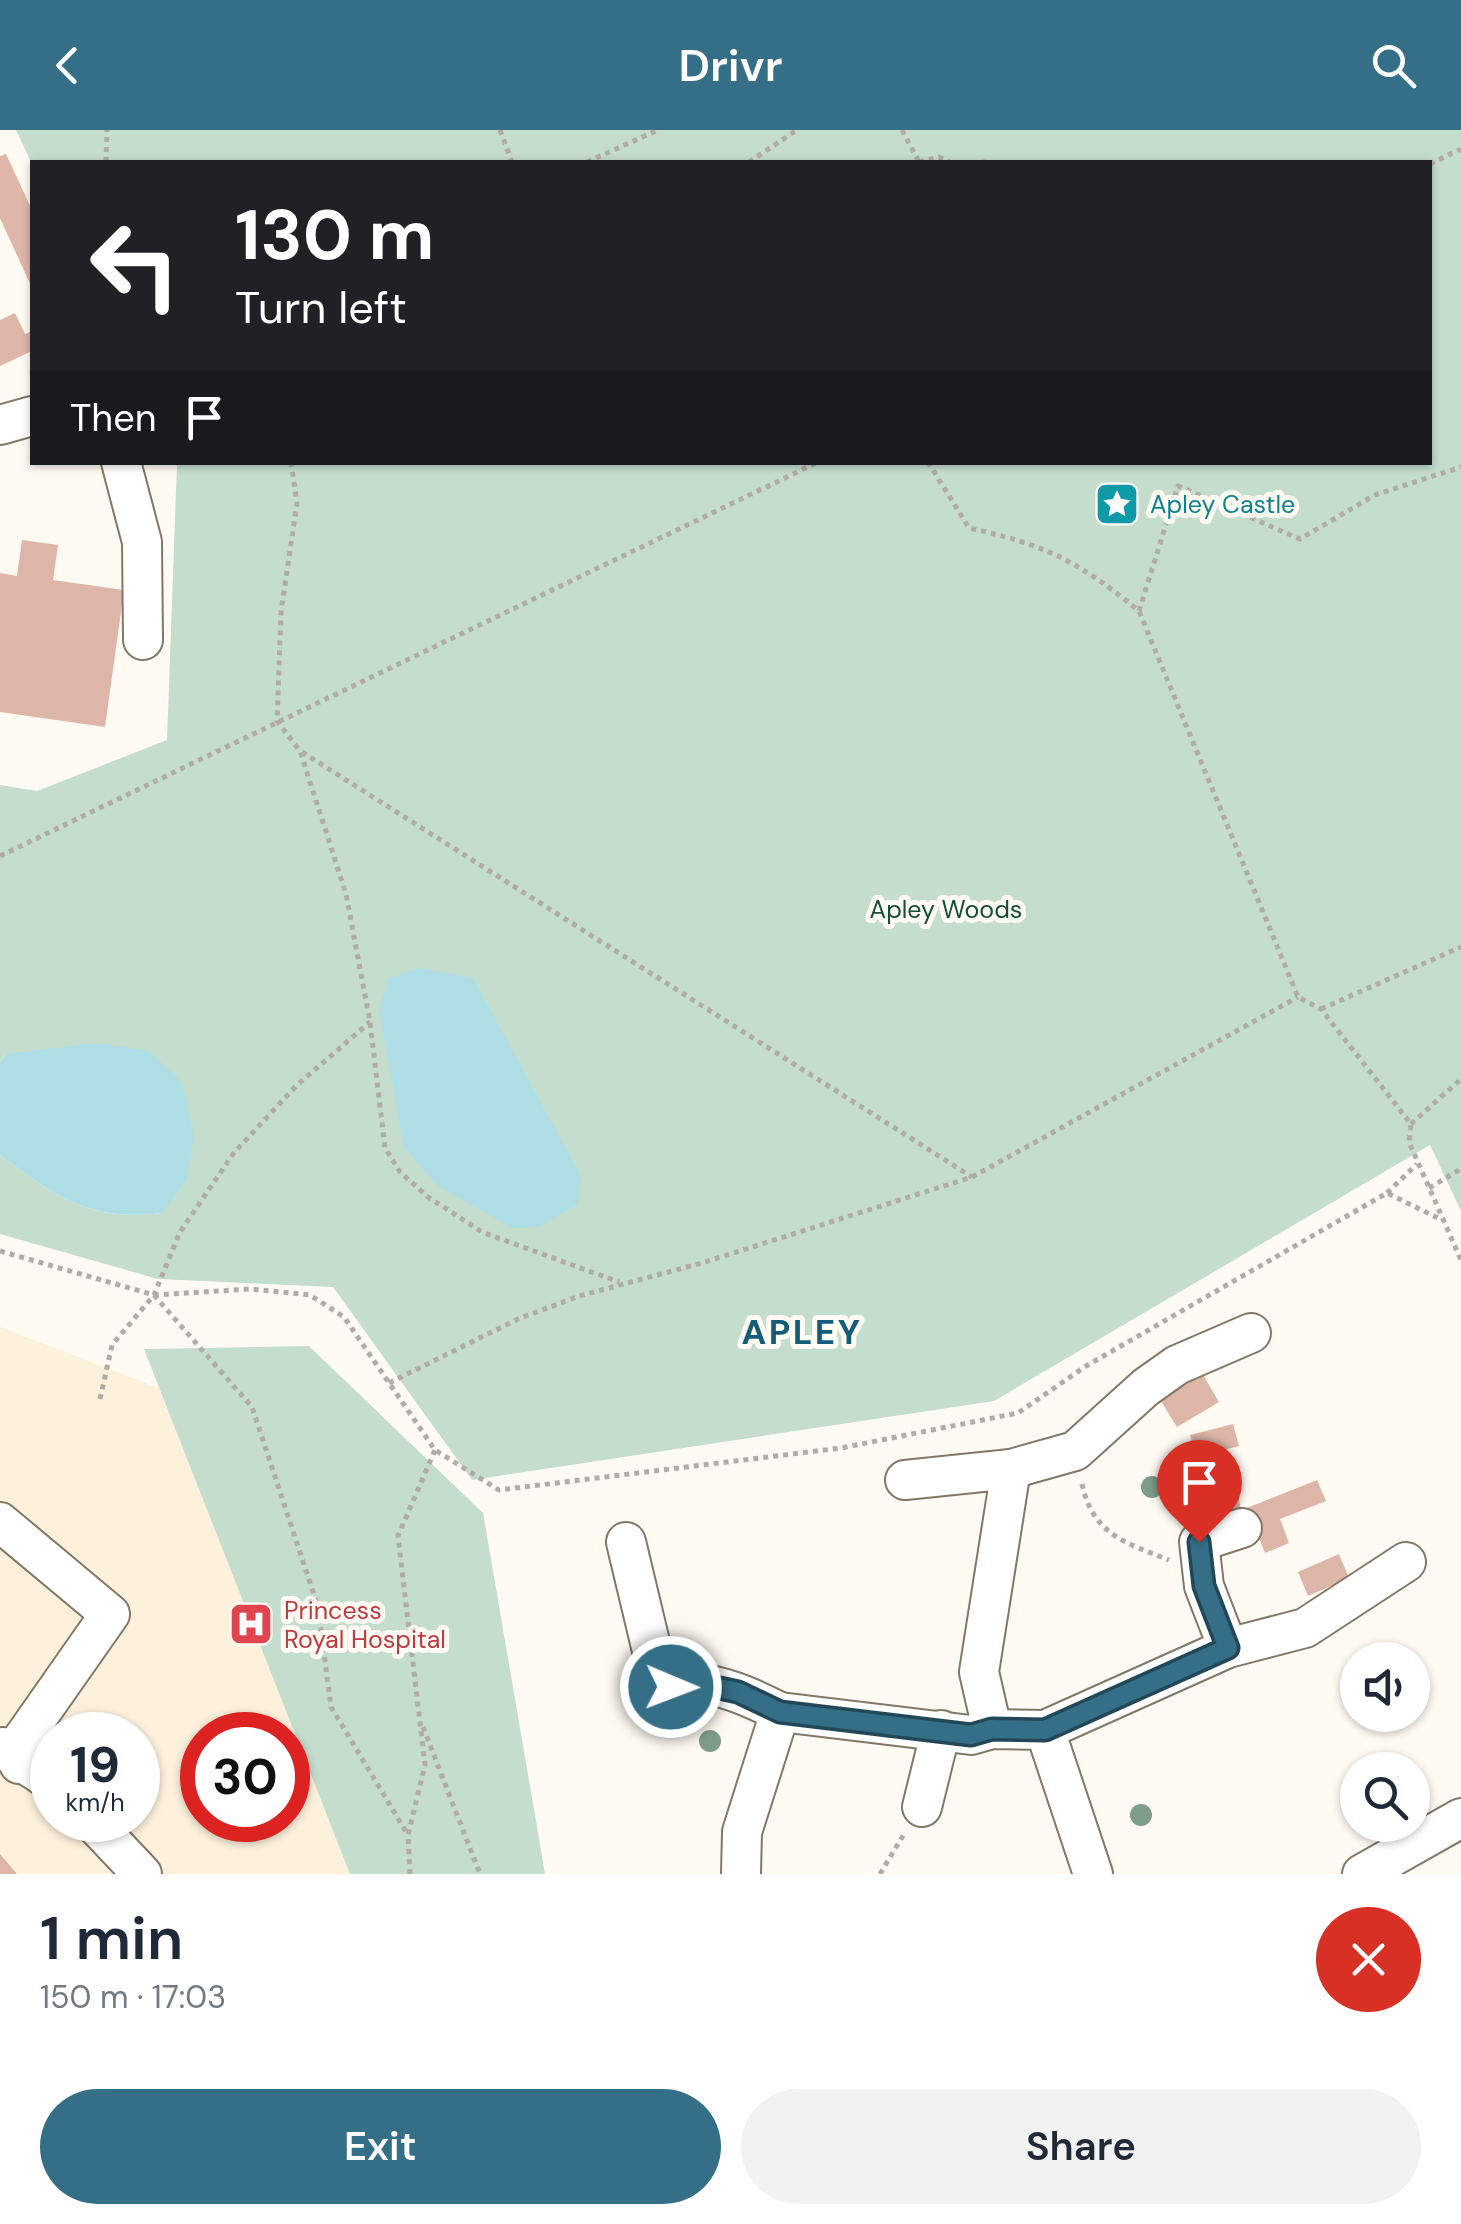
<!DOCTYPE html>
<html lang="en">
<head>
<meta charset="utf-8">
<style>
	body { margin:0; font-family:"DM Sans",sans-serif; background:#f2f2f3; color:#1f2937; height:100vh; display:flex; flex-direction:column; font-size:38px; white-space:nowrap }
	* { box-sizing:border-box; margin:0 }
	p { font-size:32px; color:#747a83 }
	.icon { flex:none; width:55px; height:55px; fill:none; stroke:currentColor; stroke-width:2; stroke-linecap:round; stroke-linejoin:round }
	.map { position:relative; height:1744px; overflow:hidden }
	.details { display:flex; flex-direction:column; background:#fff; flex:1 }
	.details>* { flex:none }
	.guide { position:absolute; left:30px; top:30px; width:1402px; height:305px; border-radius:0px; box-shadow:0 2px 8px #0004; background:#202124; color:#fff; overflow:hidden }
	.fabs { position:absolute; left:1340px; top:1512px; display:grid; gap:20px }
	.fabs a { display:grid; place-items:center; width:90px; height:90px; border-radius:50%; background:#fff; box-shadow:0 2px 8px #0004; font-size:50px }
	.speed { position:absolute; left:30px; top:1582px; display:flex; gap:20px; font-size:50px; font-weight:700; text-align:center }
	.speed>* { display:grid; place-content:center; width:130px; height:130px; border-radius:50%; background:#fff; box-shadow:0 2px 8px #0004; line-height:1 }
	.speed small { font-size:25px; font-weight:400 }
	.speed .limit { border:15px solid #d22; background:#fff; color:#111 }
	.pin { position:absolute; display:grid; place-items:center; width:85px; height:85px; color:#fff; margin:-102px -42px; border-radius:50% 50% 50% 0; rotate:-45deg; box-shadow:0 0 10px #0007 }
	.pin .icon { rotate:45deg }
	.me { position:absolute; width:110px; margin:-55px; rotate:91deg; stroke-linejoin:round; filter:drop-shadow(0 0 8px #0008) }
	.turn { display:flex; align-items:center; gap:35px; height:210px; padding:0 40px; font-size:45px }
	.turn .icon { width:130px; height:130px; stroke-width:2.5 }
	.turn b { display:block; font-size:70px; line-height:85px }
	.then { display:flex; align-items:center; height:95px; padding:0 40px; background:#0003; gap:20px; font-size:38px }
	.round { display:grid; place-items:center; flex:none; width:105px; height:105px; border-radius:52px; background:#f2f2f3 }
	.summary { display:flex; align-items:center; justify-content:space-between; height:170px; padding:0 40px }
	h1 { font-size:60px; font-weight:600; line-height:75px }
	.primary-button { display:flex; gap:20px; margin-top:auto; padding:20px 40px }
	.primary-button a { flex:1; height:115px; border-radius:60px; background:#346f87; color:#fff; font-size:40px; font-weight:600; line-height:115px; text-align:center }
	.primary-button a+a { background:#f2f2f3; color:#1f2937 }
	header { display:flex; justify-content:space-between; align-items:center; height:130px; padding:0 40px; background:#346f87; color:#fff; font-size:45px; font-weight:600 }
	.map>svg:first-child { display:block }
	.built { fill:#fdf1dc; fill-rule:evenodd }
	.green { fill:#c5ddcd }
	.water { fill:#afdee6 }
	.building { fill:#ddb6a8 }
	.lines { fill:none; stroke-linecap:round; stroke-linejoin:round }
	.minor-casing { stroke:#817867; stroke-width:42 }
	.path { stroke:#b1ada5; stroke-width:5; stroke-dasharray:5 5; stroke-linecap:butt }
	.minor { stroke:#fff; stroke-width:38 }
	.tree { fill:#7e9d88 }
	.route-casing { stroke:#224858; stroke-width:25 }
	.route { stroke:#346f87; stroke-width:18 }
	.labels { text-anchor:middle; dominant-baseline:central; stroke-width:10; stroke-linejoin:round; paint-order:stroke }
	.culture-label { font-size:25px; fill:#0d838f; stroke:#fffbf3; text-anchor:start }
	.park-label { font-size:25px; fill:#155031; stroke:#fffbf3 }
	.health-label { font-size:25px; fill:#be3a42; stroke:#fffbf3; text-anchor:start }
	.district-label { font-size:35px; font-weight:bold; letter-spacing:2.5px; fill:#135d78; stroke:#fffbf3 }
</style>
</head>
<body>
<header><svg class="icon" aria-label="back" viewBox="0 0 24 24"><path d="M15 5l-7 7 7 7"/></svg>Drivr<svg class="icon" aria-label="search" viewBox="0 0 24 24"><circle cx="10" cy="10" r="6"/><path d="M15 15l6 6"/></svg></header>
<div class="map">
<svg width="1461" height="1744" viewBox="0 0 1461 1744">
	<rect width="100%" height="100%" fill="#fffbf3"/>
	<path class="built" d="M0,1197L483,1383L545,1744H0ZM52,1605H138V1690H52ZM202,1605H288V1690H202Z"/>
	<g class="green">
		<path d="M16,0H1461V1081L1430,1015L994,1271L472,1350L333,1157L158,1149L0,1104V1025C56,1067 89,1092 162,1083L6,924L0,932V655L37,661L167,610L177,333L1430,332V32L32,34Z"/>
		<polygon points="309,1216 483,1383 545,1744 350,1744 144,1219"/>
	</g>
	<g class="water">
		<polygon points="419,838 473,848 581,1046 578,1074 539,1097 512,1098 438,1056 404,1017 379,879 389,848"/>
		<path d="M96,913L149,921L182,952L194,1006L186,1051L162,1083C89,1092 56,1067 0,1025V932L6,924Z"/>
	</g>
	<g class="building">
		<polygon points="6,24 32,80 32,158 0,88 0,26"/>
		<polygon points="15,183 25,204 32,201 32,221 0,236 0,190"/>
		<polygon points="22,410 58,415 53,450 124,460 105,597 0,582 0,443 17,446"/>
		<polygon points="1202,1243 1219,1272 1177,1297 1159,1268"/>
		<polygon points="1233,1294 1239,1316 1227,1319 1241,1379 1210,1386 1190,1305"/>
		<polygon points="1317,1350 1326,1371 1280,1389 1289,1413 1265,1423 1247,1378"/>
		<polygon points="1339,1424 1349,1448 1308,1466 1298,1442"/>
		<polygon points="0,1724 17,1744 0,1744"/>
	</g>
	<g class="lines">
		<defs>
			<g id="minor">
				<polyline points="0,295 32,286"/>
				<polyline points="121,332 142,412 143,510"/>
				<polyline points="905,1350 1011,1339 1075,1321 1146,1257 1177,1235 1251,1203"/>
				<polyline points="0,1392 110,1484 21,1611 19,1634"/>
				<path d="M626,1412L659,1550C675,1559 688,1552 705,1554C733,1559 756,1570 780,1582L742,1702L741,1744"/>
				<polyline points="1228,1518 1204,1456 1199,1412 1242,1398"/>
				<polyline points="780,1582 971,1605 992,1599 1045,1600 1228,1518 1305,1498 1406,1432"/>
				<polyline points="992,1599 979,1542 1011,1339"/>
				<polyline points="1045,1600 1093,1744"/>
				<path d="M3,1617C19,1634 36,1638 52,1653"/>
				<polyline points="922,1677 941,1600"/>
				<polyline points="91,1690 142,1744"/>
				<polyline points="1362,1744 1461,1688"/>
			</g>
		</defs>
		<use href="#minor" class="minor-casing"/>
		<g class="path">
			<polyline points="500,0 512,32"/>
			<polyline points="902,0 919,32"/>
			<polyline points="106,32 107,0"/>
			<polyline points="587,32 658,0"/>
			<polyline points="749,32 797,0"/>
			<polyline points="919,32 939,27 949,32"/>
			<polyline points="983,32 985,32"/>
			<polyline points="1430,34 1461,19"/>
			<polyline points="291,332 297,373 281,482 277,591 300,621 346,764 370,892 385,1018 400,1042 428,1067 482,1102 619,1152"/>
			<path d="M928,332L969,398C1046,415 1078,431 1139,481L1298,867L1321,879L1411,994L1409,1012L1461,1130"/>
			<polyline points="1139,481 1178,356 1300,409 1375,365 1461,337"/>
			<polyline points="302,622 972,1047"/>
			<polyline points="0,726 818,332"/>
			<polyline points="1321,879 1461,817"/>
			<polyline points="1411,994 1461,949"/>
			<polyline points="1429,1058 1461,1039"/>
			<polyline points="1387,1063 1417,1034"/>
			<polyline points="0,1121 154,1165 250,1159 310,1165 344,1187 435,1320 499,1360 841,1318 1018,1283 1086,1236 1387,1063 1442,1090"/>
			<polyline points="154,1165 252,1277 318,1477 331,1577 408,1705"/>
			<polyline points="389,1253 518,1189 579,1166 702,1133 972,1047 1298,867"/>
			<polyline points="100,1269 112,1215 154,1165 180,1102 233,1024 296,956 370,892"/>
			<path d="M1082,1354C1093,1405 1126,1413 1169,1430"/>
			<polyline points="423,1597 480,1744"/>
			<polyline points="410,1744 408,1705 425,1635 398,1406 435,1320"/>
			<polyline points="880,1744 904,1704"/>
		</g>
		<use href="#minor" class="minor"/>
	</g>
	<g class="tree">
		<circle cx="1152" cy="1357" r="11"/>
		<circle cx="710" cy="1611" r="11"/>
		<circle cx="1141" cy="1685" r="11"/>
	</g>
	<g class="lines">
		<defs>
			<polyline id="route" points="671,1557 701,1554 738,1562 780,1582 971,1605 992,1599 1045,1600 1228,1518 1204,1456 1199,1412"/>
		</defs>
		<use href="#route" class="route-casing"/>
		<use href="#route" class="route"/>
	</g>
	<defs>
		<symbol id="sight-square" viewBox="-11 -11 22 22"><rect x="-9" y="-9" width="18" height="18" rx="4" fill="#0f9aa8" stroke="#fffbf3"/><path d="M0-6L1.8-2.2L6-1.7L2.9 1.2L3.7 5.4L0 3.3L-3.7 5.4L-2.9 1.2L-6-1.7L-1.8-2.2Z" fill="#fff"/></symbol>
		<symbol id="hospital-square" viewBox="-11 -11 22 22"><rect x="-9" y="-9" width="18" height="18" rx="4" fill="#e0444e" stroke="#fffbf3"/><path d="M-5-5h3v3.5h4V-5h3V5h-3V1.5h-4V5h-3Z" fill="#fff"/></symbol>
	</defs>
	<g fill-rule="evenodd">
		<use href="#sight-square" x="1092" y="349" width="50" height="50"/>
		<use href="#hospital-square" x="226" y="1469" width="50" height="50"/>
	</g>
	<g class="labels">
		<g class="culture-label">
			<text x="1150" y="374">Apley Castle</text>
		</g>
		<g class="park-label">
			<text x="946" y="779">Apley Woods</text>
		</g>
		<g class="health-label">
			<text x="284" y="1480">Princess<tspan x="284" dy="29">Royal Hospital</tspan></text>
		</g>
		<g class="district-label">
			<text x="802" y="1202">APLEY</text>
		</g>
	</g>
</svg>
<div class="fabs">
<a><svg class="icon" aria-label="sound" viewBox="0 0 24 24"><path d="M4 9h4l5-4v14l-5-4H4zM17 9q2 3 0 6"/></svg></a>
<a><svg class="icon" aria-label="search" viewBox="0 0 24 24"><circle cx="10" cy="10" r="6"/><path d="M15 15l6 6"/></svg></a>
</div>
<div class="speed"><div>19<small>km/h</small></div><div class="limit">30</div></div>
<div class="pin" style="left:1199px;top:1412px;background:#d93025"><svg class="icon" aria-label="arrive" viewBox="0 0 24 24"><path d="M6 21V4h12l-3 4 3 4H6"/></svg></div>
<svg class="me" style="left:671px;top:1557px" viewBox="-20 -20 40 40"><circle r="17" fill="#346f87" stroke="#fff" stroke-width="3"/><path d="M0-11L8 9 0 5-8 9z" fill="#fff"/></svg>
<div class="guide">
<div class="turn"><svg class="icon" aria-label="left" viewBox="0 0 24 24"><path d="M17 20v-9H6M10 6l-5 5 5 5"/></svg><div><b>130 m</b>Turn left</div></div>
<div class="then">Then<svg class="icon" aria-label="arrive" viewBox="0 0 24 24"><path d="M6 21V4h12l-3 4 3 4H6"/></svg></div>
</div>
</div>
<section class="details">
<div class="summary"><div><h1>1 min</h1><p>150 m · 17:03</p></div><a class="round" style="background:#d93025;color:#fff"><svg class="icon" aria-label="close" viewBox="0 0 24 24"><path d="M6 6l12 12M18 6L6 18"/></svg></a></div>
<div class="primary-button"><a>Exit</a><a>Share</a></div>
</section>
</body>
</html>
